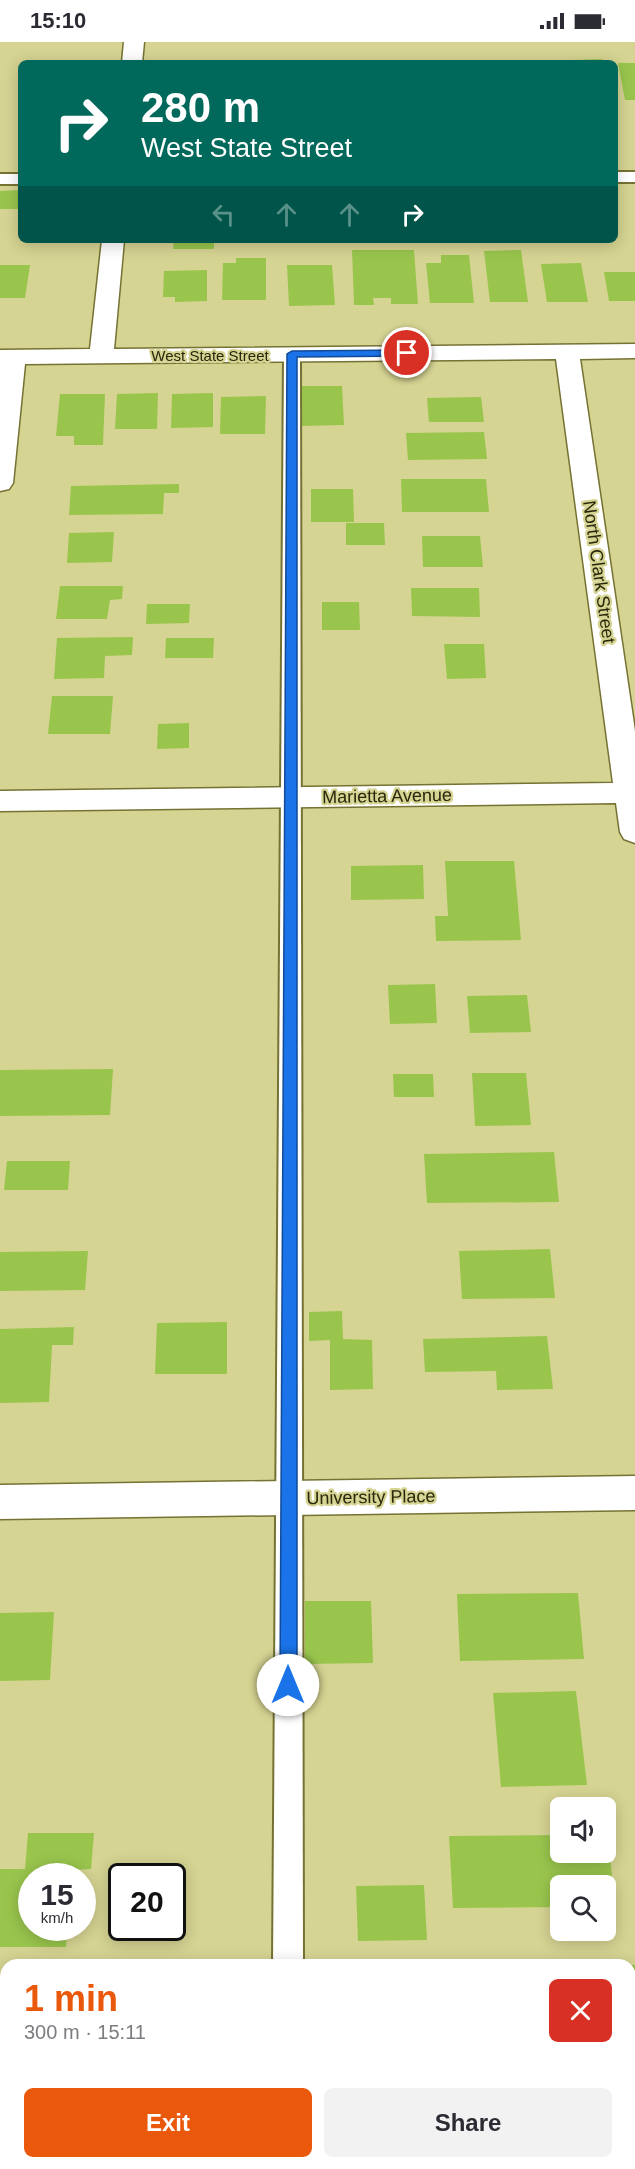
<!DOCTYPE html>
<html lang="en">
<head>
<meta charset="utf-8">
<style>
	body { margin:0; font-family:Helvetica,sans-serif; background:#f2f2f3; color:#2b2b33; height:100vh; display:flex; flex-direction:column; font-size:22px; white-space:nowrap }
	* { box-sizing:border-box; margin:0 }
	p { font-size:20px; color:#7c7c81 }
	.icon { flex:none; width:33px; height:33px; fill:none; stroke:currentColor; stroke-width:2; stroke-linecap:round; stroke-linejoin:round }
	.map { position:relative; flex:1; overflow:hidden }
	.drawer { position:absolute; left:0px; top:1917px; width:636px; height:210px; display:flex; flex-direction:column; background:#fff; border-radius:18px 18px 0 0; box-shadow:0 3px 15px #0003 }
	.drawer>* { flex:none }
	.hud { position:absolute; left:18px; top:18px; width:600px; height:183px; border-radius:9px; box-shadow:0 3px 15px #0003; background:#00695c; color:#fff; overflow:hidden }
	.buttons { position:absolute; left:550px; top:1755px; display:grid; gap:12px }
	.buttons a { display:grid; place-items:center; width:66px; height:66px; border-radius:9px; background:#fff; box-shadow:0 3px 15px #0003; font-size:30px }
	.speed { position:absolute; left:18px; top:1821px; display:flex; gap:12px; font-size:30px; font-weight:700; text-align:center }
	.speed>* { display:grid; place-content:center; width:78px; height:78px; border-radius:50%; background:#fff; box-shadow:0 3px 15px #0003; line-height:1 }
	.speed small { font-size:15px; font-weight:400 }
	.speed .limit { border:3px solid #111; border-radius:9px; background:#fff; color:#111 }
	.pin { position:absolute; display:grid; place-items:center; width:51px; height:51px; color:#fff; margin:-26px; border:3px solid #fff; border-radius:50%; box-shadow:0 2px 6px #0007 }
	.me { position:absolute; width:66px; margin:-33px; rotate:0deg; stroke-linejoin:round; filter:drop-shadow(0 0 4px #0008) }
	.turn { display:flex; align-items:center; gap:21px; height:126px; padding:0 24px; font-size:27px }
	.turn .icon { width:78px; height:78px; stroke-width:2.5 }
	.turn b { display:block; font-size:42px; line-height:51px }
	.lanes { display:flex; align-items:center; height:57px; padding:0 24px; background:#0003; justify-content:center; gap:30px; direction:ltr }
	.lanes .off { opacity:.35 }
	.round { display:grid; place-items:center; flex:none; width:63px; height:63px; border-radius:9px; background:#f2f2f3 }
	.head { display:flex; align-items:center; justify-content:space-between; height:102px; padding:0 24px }
	h1 { font-size:36px; font-weight:700; line-height:45px; color:#ea580c }
	.button { display:flex; gap:12px; margin-top:auto; padding:12px 24px }
	.button a { flex:1; height:69px; border-radius:9px; background:#ea580c; color:#fff; font-size:24px; font-weight:700; line-height:69px; text-align:center }
	.button a+a { background:#f2f2f3; color:#2b2b33 }
	.status { display:flex; justify-content:space-between; align-items:center; height:42px; padding:0 30px; background:#fff; direction:ltr }
	.status svg { height:16px; fill:currentColor }
	.map>svg:first-child { display:block }
	.building { fill:#99c54d }
	.lines { fill:none; stroke-linecap:round; stroke-linejoin:round }
	.service-casing { stroke:#757233; stroke-width:4 }
	.minor-casing { stroke:#757233; stroke-width:3 }
	.service { fill:#fff; fill-rule:evenodd }
	.minor { fill:#fff; fill-rule:evenodd }
	.route { fill:#1a73e8; stroke:#114b97; stroke-width:1.5 }
	.labels { text-anchor:middle; dominant-baseline:central; stroke-width:4.5; stroke-linejoin:round; paint-order:stroke }
	.far-street-label { font-size:15px; fill:#28270c; stroke:#d6d492 }
	.street-label { font-size:18px; fill:#28270c; stroke:#d6d492 }
</style>
</head>
<body>
<div class="status"><b>15:10</b><svg viewBox="0 0 49 12"><path d="M0 12V9h3v3zM5 12V6h3v6zM10 12V3h3v9zM15 12V0h3v12zM26 1h20v11H26zM47 4h2v5h-2z"/></svg></div>
<div class="map">
<svg width="635" height="2127" viewBox="0 0 635 2127">
	<rect width="100%" height="100%" fill="#d6d492"/>
	<g class="building">
		<polygon points="602,17 603,21 572,21 571,18"/>
		<polygon points="618,21 635,21 635,58 625,58"/>
		<polygon points="21,148 21,167 0,167 0,149"/>
		<polygon points="174,198 214,198 214,207 173,207"/>
		<polygon points="352,208 414,208 418,262 391,262 391,256 373,256 374,263 354,263"/>
		<polygon points="521,208 528,260 490,260 484,209"/>
		<polygon points="441,213 469,213 474,261 430,261 426,221 441,221"/>
		<polygon points="236,216 266,216 266,258 222,258 223,221 236,221"/>
		<polygon points="581,221 588,260 547,260 541,222"/>
		<polygon points="0,223 30,223 25,256 0,256"/>
		<polygon points="287,223 332,223 335,263 289,264"/>
		<polygon points="207,228 207,259 175,260 175,255 163,255 164,229"/>
		<polygon points="604,230 635,230 635,259 609,259"/>
		<polygon points="300,344 342,344 344,383 300,384"/>
		<polygon points="158,351 157,387 115,387 117,352"/>
		<polygon points="213,351 213,385 171,386 172,352"/>
		<polygon points="60,352 105,352 103,403 74,403 74,394 56,394"/>
		<polygon points="266,354 265,392 220,392 221,355"/>
		<polygon points="481,355 484,380 429,380 427,356"/>
		<polygon points="484,390 487,417 408,418 406,391"/>
		<polygon points="401,437 486,437 489,470 402,470"/>
		<polygon points="179,442 179,451 164,451 163,472 69,473 71,444"/>
		<polygon points="311,447 353,447 354,480 311,480"/>
		<polygon points="346,481 384,481 385,503 346,503"/>
		<polygon points="114,490 112,520 67,521 69,491"/>
		<polygon points="422,494 480,494 483,525 423,525"/>
		<polygon points="60,544 123,544 122,557 110,558 107,577 56,577"/>
		<polygon points="411,546 479,546 480,575 412,574"/>
		<polygon points="322,560 359,560 360,588 322,588"/>
		<polygon points="147,562 190,562 189,581 146,582"/>
		<polygon points="133,595 132,613 105,614 104,636 54,637 57,596"/>
		<polygon points="166,596 214,596 213,616 165,616"/>
		<polygon points="444,602 484,602 486,636 447,637"/>
		<polygon points="52,654 113,654 110,692 48,692"/>
		<polygon points="189,681 189,706 157,707 158,682"/>
		<polygon points="445,819 514,819 521,898 436,899 435,874 448,874"/>
		<polygon points="423,823 424,857 351,858 351,824"/>
		<polygon points="435,942 437,981 390,982 388,943"/>
		<polygon points="527,953 531,990 470,991 467,954"/>
		<polygon points="113,1027 110,1073 0,1074 0,1028"/>
		<polygon points="472,1031 526,1031 531,1083 475,1084"/>
		<polygon points="393,1032 433,1032 434,1055 394,1055"/>
		<polygon points="554,1110 559,1160 427,1161 424,1112"/>
		<polygon points="7,1119 70,1119 68,1148 4,1148"/>
		<polygon points="550,1207 555,1256 462,1257 459,1209"/>
		<polygon points="88,1209 85,1248 0,1249 0,1210"/>
		<polygon points="342,1269 343,1297 372,1298 373,1347 330,1348 330,1298 309,1299 309,1270"/>
		<polygon points="227,1280 227,1332 155,1332 157,1281"/>
		<polygon points="74,1285 73,1303 52,1303 49,1360 0,1361 0,1287"/>
		<polygon points="547,1294 553,1347 497,1348 496,1329 425,1330 423,1297"/>
		<polygon points="578,1551 584,1617 460,1619 457,1552"/>
		<polygon points="305,1559 371,1559 373,1621 305,1622"/>
		<polygon points="54,1570 50,1638 0,1639 0,1571"/>
		<polygon points="576,1649 587,1743 501,1745 493,1651"/>
		<polygon points="28,1791 94,1791 91,1827 71,1828 71,1834 32,1834 32,1886 67,1886 66,1905 0,1905 0,1827 25,1827"/>
		<polygon points="561,1793 561,1810 606,1810 608,1793 615,1864 606,1864 606,1844 561,1844 561,1865 453,1866 449,1794"/>
		<polygon points="424,1843 427,1898 358,1899 356,1844"/>
		<rect x="630" y="1923" width="5" height="84"/>
		<polygon points="630,2089 635,2089 635,2127 506,2127 505,2121 630,2121"/>
		<polygon points="0,2102 6,2102 6,2121 35,2121 35,2127 0,2127"/>
		<polygon points="390,2121 492,2121 493,2127 390,2127"/>
	</g>
	<g class="lines">
		<defs>
			<g id="service">
				<rect x="615" y="130" width="20" height="10"/>
				<rect x="0" y="132" width="21" height="10"/>
				<polygon points="292,308 300,313 303,1923 273,1923 284,313"/>
				<rect x="271" y="2121" width="32" height="6"/>
			</g>
			<g id="minor">
				<polygon points="124,0 144,0 142,21 122,21"/>
				<polygon points="102,198 124,198 114,307 635,302 635,316 580,317 635,689 635,801 624,797 620,790 616,761 0,769 0,749 613,741 556,317 25,322 13,441 9,447 0,449 0,308 90,307"/>
				<polygon points="635,1434 635,1468 0,1477 0,1443"/>
			</g>
		</defs>
		<use href="#service" class="service-casing"/>
		<use href="#minor" class="minor-casing"/>
		<use href="#service" class="service"/>
		<use href="#minor" class="minor"/>
	</g>
	<polygon class="route" points="407,308 412,311 410,314 297,315 297,1643 294,1648 288,1651 283,1648 280,1643 287,312 292,309"/>
	<g class="labels">
		<g class="far-street-label">
			<text x="210" y="313">West State Street</text>
		</g>
		<g class="street-label">
			<text transform="translate(599 530) rotate(82)">North Clark Street</text>
			<text transform="translate(387 754) rotate(-1)">Marietta Avenue</text>
			<text transform="translate(371 1455) rotate(-1)">University Place</text>
		</g>
	</g>
</svg>
<div class="buttons">
<a><svg class="icon" aria-label="sound" viewBox="0 0 24 24"><path d="M4 9h4l5-4v14l-5-4H4zM17 9q2 3 0 6"/></svg></a>
<a><svg class="icon" aria-label="search" viewBox="0 0 24 24"><circle cx="10" cy="10" r="6"/><path d="M15 15l6 6"/></svg></a>
</div>
<div class="speed"><div>15<small>km/h</small></div><div class="limit">20</div></div>
<div class="pin" style="left:407px;top:311px;background:#d93025"><svg class="icon" aria-label="arrive" viewBox="0 0 24 24"><path d="M6 21V4h12l-3 4 3 4H6"/></svg></div>
<svg class="me" style="left:288px;top:1643px" viewBox="-20 -20 40 40"><circle r="19" fill="#fff"/><path d="M0-13L10 11 0 6-10 11z" fill="#1a73e8"/></svg>
<div class="hud">
<div class="turn"><svg class="icon" aria-label="right" viewBox="0 0 24 24"><path d="M7 20v-9h11M14 6l5 5-5 5"/></svg><div><b>280 m</b>West State Street</div></div>
<div class="lanes"><svg class="icon off" aria-label="left" viewBox="0 0 24 24"><path d="M17 20v-9H6M10 6l-5 5 5 5"/></svg><svg class="icon off" aria-label="ahead" viewBox="0 0 24 24"><path d="M12 20V5M6 11l6-6 6 6"/></svg><svg class="icon off" aria-label="ahead" viewBox="0 0 24 24"><path d="M12 20V5M6 11l6-6 6 6"/></svg><svg class="icon" aria-label="right" viewBox="0 0 24 24"><path d="M7 20v-9h11M14 6l5 5-5 5"/></svg></div>
</div>
<section class="drawer">
<div class="head"><div><h1>1 min</h1><p>300 m · 15:11</p></div><a class="round" style="background:#d93025;color:#fff"><svg class="icon" aria-label="close" viewBox="0 0 24 24"><path d="M6 6l12 12M18 6L6 18"/></svg></a></div>
<div class="button"><a>Exit</a><a>Share</a></div>
</section>
</div>
</body>
</html>
